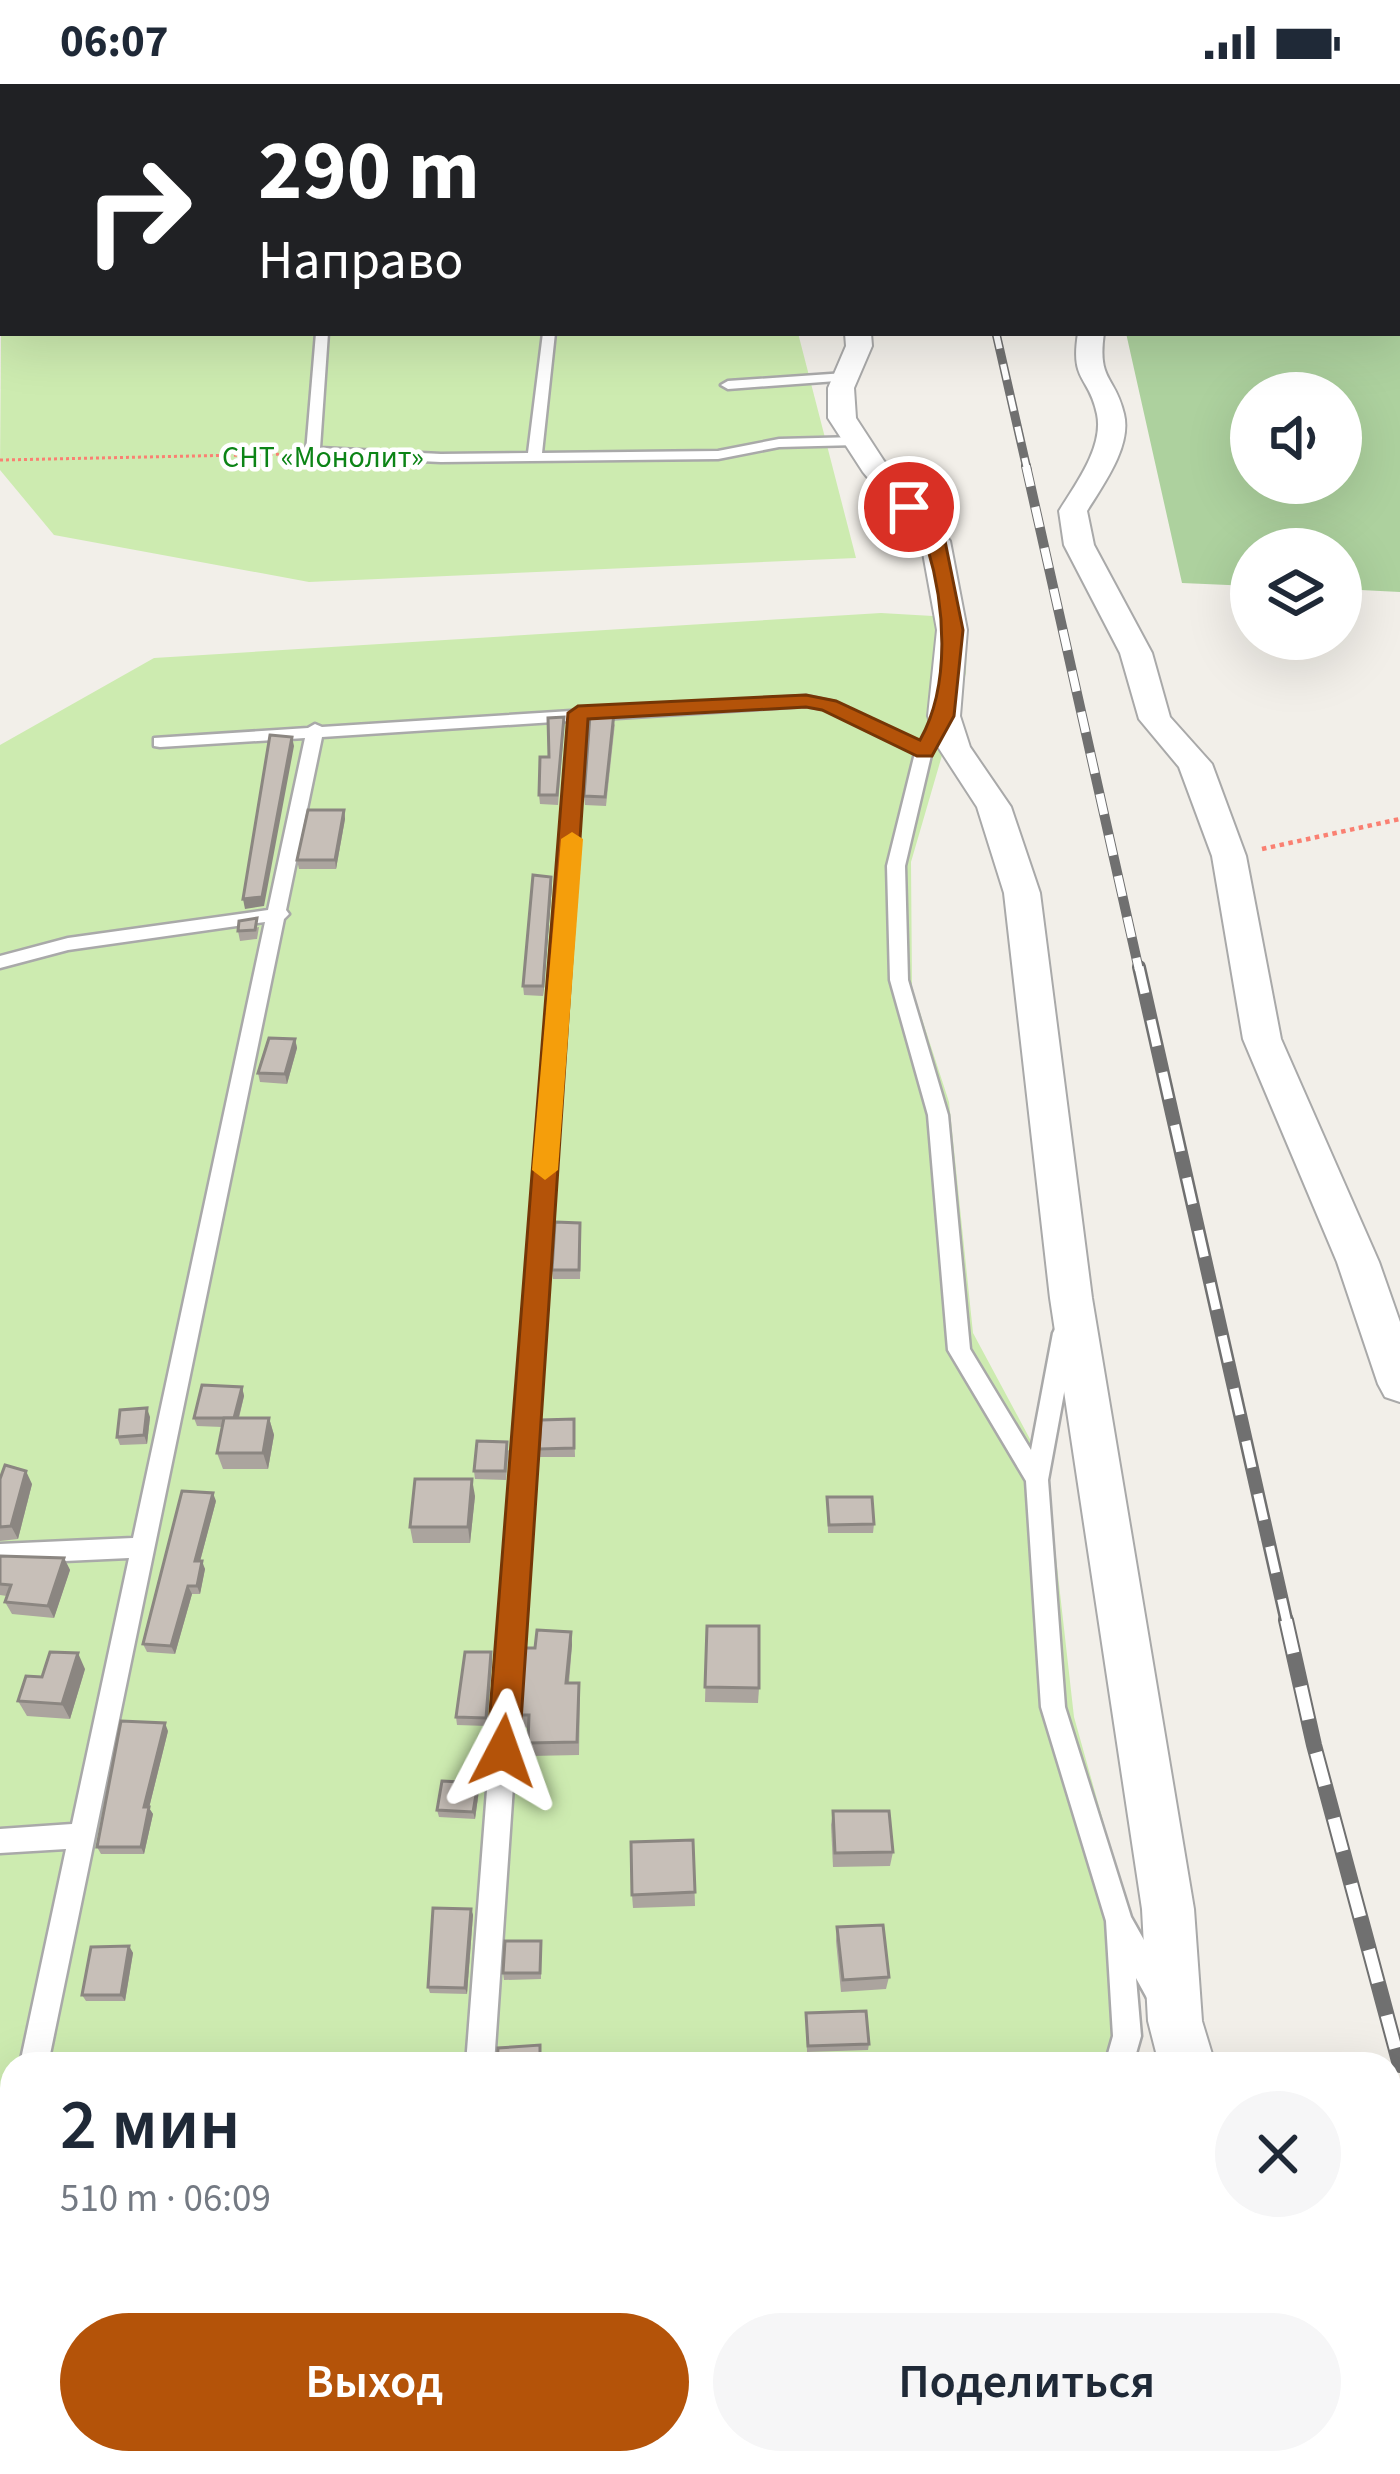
<!DOCTYPE html>
<html lang="ru">
<head>
<meta charset="utf-8">
<style>
	body { margin:0; font-family:"Source Sans 3",sans-serif; background:#f6f6f7; color:#1f2937; height:100vh; display:flex; flex-direction:column; font-size:45px; white-space:nowrap }
	* { box-sizing:border-box; margin:0 }
	p { font-size:39px; color:#747a83 }
	.icon { flex:none; width:66px; height:66px; fill:none; stroke:currentColor; stroke-width:2; stroke-linecap:round; stroke-linejoin:round }
	.map { position:relative; flex:1; overflow:hidden }
	.sheet { position:absolute; left:0px; top:1968px; width:1401px; height:423px; display:flex; flex-direction:column; background:#fff; border-radius:36px 36px 0 0; box-shadow:0 12px 48px #0002 }
	.sheet>* { flex:none }
	.hud { position:absolute; left:0px; top:0px; width:1401px; height:252px; box-shadow:0 12px 48px #0002; background:#202124; color:#fff; overflow:hidden }
	.fabs { position:absolute; left:1230px; top:288px; display:grid; gap:24px }
	.fabs a { display:grid; place-items:center; width:132px; height:132px; border-radius:50%; background:#fff; box-shadow:0 12px 48px #0002; font-size:60px }
	.pin { position:absolute; display:grid; place-items:center; width:102px; height:102px; color:#fff; margin:-51px; border:6px solid #fff; border-radius:50%; box-shadow:0 3px 12px #0007 }
	.me { position:absolute; width:132px; margin:-66px; rotate:4deg; stroke-linejoin:round; filter:drop-shadow(0 0 9px #0008) }
	.turn { display:flex; align-items:center; gap:42px; height:252px; padding:0 60px; font-size:54px }
	.turn .icon { width:156px; height:156px; stroke-width:2.5 }
	.turn b { display:block; font-size:84px; line-height:102px }
	.round { display:grid; place-items:center; flex:none; width:126px; height:126px; border-radius:63px; background:#f6f6f7 }
	.overview { display:flex; align-items:center; justify-content:space-between; height:204px; padding:0 60px }
	h1 { font-size:72px; font-weight:600; line-height:90px }
	.button { display:flex; gap:24px; margin-top:auto; padding:24px 60px }
	.button a { flex:1; height:138px; border-radius:72px; background:#b45309; color:#fff; font-size:48px; font-weight:600; line-height:138px; text-align:center }
	.button a+a { background:#f6f6f7; color:#1f2937 }
	.status { display:flex; justify-content:space-between; align-items:center; height:84px; padding:0 60px; background:#fff; direction:ltr }
	.status svg { height:33px; fill:currentColor }
	.map>svg:first-child { display:block }
	.grass { fill:#cdebb0 }
	.forest { fill:#add19e; fill-rule:evenodd }
	.lines { fill:none; stroke-linecap:round; stroke-linejoin:round }
	.lane-casing { stroke:#a9a9a9; stroke-width:5 }
	.street-casing { stroke:#a9a9a9; stroke-width:4 }
	.path-far1 { stroke:#fa8072; stroke-width:3; stroke-dasharray:3 3; stroke-linecap:butt }
	.path { stroke:#fa8072; stroke-width:4.5; stroke-dasharray:4.5 4.5; stroke-linecap:butt }
	.lane { fill:#fff; fill-rule:evenodd }
	.street { fill:#fff; fill-rule:evenodd }
	.rail-far3-casing { stroke:#707070; stroke-width:9 }
	.rail-far2-casing { stroke:#707070; stroke-width:10 }
	.rail-far1-casing { stroke:#707070; stroke-width:14 }
	.rail-casing { stroke:#707070; stroke-width:16 }
	.rail-far3 { stroke:#fff; stroke-width:6; stroke-dasharray:16; stroke-linecap:butt }
	.rail-far2 { stroke:#fff; stroke-width:8; stroke-dasharray:21; stroke-linecap:butt }
	.rail-far1 { stroke:#fff; stroke-width:9; stroke-dasharray:27; stroke-linecap:butt }
	.rail { stroke:#fff; stroke-width:12; stroke-dasharray:34; stroke-linecap:butt }
	.wall { fill:#aba49e }
	.shaded-wall { fill:#8b8681 }
	.building { fill:#c7bfb8; stroke:#8b8681; stroke-width:3 }
	.route { fill:#b45309; stroke:#753606; stroke-width:3 }
	.slow { fill:#f59e0b }
	.labels { text-anchor:middle; dominant-baseline:central; stroke-width:9; stroke-linejoin:round; paint-order:stroke }
	.far-park-label { font-size:30px; fill:#0c8416; stroke:#fff }
</style>
</head>
<body>
<div class="status"><b>06:07</b><svg viewBox="0 0 49 12"><path d="M0 12V9h3v3zM5 12V6h3v6zM10 12V3h3v9zM15 12V0h3v12zM26 1h20v11H26zM47 4h2v5h-2z"/></svg></div>
<div class="map">
<svg width="1400" height="2390" viewBox="0 0 1400 2390">
	<rect width="100%" height="100%" fill="#f2efe9"/>
	<g class="grass">
		<polygon points="14,0 798,0 799,3 11,3"/>
		<polygon points="3,10 3,249 798,249 856,474 309,498 54,451 0,386"/>
		<polygon points="881,529 967,534 966,589 911,778 912,904 949,1018 973,1249 1046,1385 1074,1633 1128,1826 1137,1980 12,1980 12,2379 1117,2379 1117,2390 0,2390 0,661 154,574"/>
	</g>
	<path class="forest" d="M1031,0H1400V508L1341,505V465H1251V502L1182,499L1126,249H1398V3ZM1251,309H1341V399H1251Z"/>
	<g class="lines">
		<defs>
			<g id="lane">
				<polygon points="386,0 396,0 395,3 385,3"/>
				<polygon points="0,26 3,26 0,33"/>
				<polygon points="316,249 328,249 320,364 441,370 528,369 543,249 555,249 542,369 718,367 779,355 857,353 864,357 857,361 779,363 718,375 441,378 313,372 306,368"/>
				<polygon points="845,289 852,293 850,296 728,305 721,301 728,297"/>
				<polygon points="806,612 834,618 920,659 938,629 944,627 952,632 932,667 905,782 908,896 948,1031 970,1265 1031,1366 1053,1249 1056,1243 1072,1243 1075,1249 1048,1396 1065,1623 1131,1833 1171,1904 1167,1914 1157,1918 1147,1914 1136,1894 1141,1952 1133,1980 1105,1980 1113,1952 1106,1837 1041,1623 1026,1397 948,1266 928,1031 890,896 887,782 915,669 824,625 806,622 586,636 494,1980 466,1980 569,637 322,653 286,826 289,830 284,835 48,1980 20,1980 66,1765 0,1769 0,1745 72,1740 129,1474 0,1480 0,1460 133,1454 265,838 68,866 0,884 0,872 68,854 268,826 305,654 160,663 154,662 154,654 308,644 315,640 322,643"/>
				<polygon points="12,2069 12,2146 0,2155 0,2077"/>
				<polygon points="434,2379 466,2379 465,2390 433,2390"/>
				<polygon points="1073,2379 1105,2379 1107,2390 1075,2390"/>
			</g>
			<g id="street">
				<rect x="782" y="0" width="22" height="3"/>
				<polygon points="984,0 1006,0 1007,3 985,3"/>
				<polygon points="845,249 871,249 872,262 854,304 856,334 884,377 950,457 967,546 960,632 970,663 1011,723 1040,809 1092,1214 1194,1825 1202,1937 1215,1980 1159,1980 1148,1937 1142,1825 1050,1214 1004,809 977,723 938,663 928,632 937,546 921,458 863,388 828,334 828,304 846,262"/>
				<path d="M1078,249H1104C1097,298 1115,291 1124,330C1132,362 1103,401 1087,427L1094,461L1152,569L1170,633L1212,680L1246,772L1281,955L1379,1178L1400,1238V1318L1385,1313L1378,1300L1337,1178L1243,955L1212,772L1179,683L1139,635L1120,569L1064,461L1059,427C1075,401 1104,363 1097,330C1089,291 1070,299 1078,249Z"/>
				<polygon points="1266,2379 1328,2379 1331,2390 1269,2390"/>
			</g>
		</defs>
		<use href="#lane" class="lane-casing"/>
		<use href="#street" class="street-casing"/>
		<polyline class="path-far1" points="0,376 292,370"/>
		<polyline class="path" points="1262,765 1400,735"/>
		<use href="#lane" class="lane"/>
		<use href="#street" class="street"/>
		<defs>
			<polyline id="rail-far3" points="996,249 1027,385"/>
			<polyline id="rail-far2" points="1026,382 1139,886"/>
			<polyline id="rail-far1" points="1139,883 1287,1539"/>
			<polyline id="rail" points="1286,1536 1314,1661 1400,1981"/>
		</defs>
		<use href="#rail-far3" class="rail-far3-casing"/>
		<use href="#rail-far2" class="rail-far2-casing"/>
		<use href="#rail-far1" class="rail-far1-casing"/>
		<use href="#rail" class="rail-casing"/>
		<use href="#rail-far3" class="rail-far3"/>
		<use href="#rail-far2" class="rail-far2"/>
		<use href="#rail-far1" class="rail-far1"/>
		<use href="#rail" class="rail"/>
	</g>
	<g class="wall">
		<polygon points="615,639 606,722 585,721 584,712"/>
		<polygon points="564,642 558,721 540,720 539,711 549,673"/>
		<polygon points="344,726 345,735 336,785 299,785 297,776"/>
		<polygon points="552,802 543,912 524,911 523,902"/>
		<polygon points="259,843 257,855 240,857 238,847"/>
		<polygon points="295,955 297,964 287,1000 260,998 258,989"/>
		<polygon points="581,1148 580,1195 553,1195 552,1186"/>
		<polygon points="242,1303 244,1312 239,1334 269,1334 274,1351 268,1385 223,1385 217,1369 222,1343 197,1342 194,1334"/>
		<polygon points="150,1333 147,1360 120,1361 117,1353"/>
		<polygon points="574,1335 575,1373 540,1373 539,1365"/>
		<polygon points="509,1366 506,1396 475,1395 474,1387"/>
		<polygon points="0,1395 32,1400 18,1455 0,1457"/>
		<polygon points="475,1412 470,1459 413,1459 410,1443"/>
		<polygon points="827,1413 874,1440 873,1449 828,1449"/>
		<polygon points="216,1417 200,1477 205,1485 200,1510 192,1510 175,1570 147,1568 143,1560"/>
		<polygon points="0,1472 64,1474 70,1486 54,1534 12,1530 5,1518 7,1512 0,1511"/>
		<polygon points="707,1542 759,1604 758,1619 705,1618"/>
		<polygon points="571,1548 572,1561 569,1599 580,1612 579,1671 530,1672 529,1644 522,1643 520,1631 535,1564"/>
		<polygon points="492,1576 487,1642 457,1641 456,1633"/>
		<polygon points="85,1585 70,1635 27,1632 18,1617 42,1593"/>
		<polygon points="168,1647 149,1724 153,1730 144,1770 101,1770 97,1763"/>
		<polygon points="479,1706 475,1735 439,1733 437,1726"/>
		<polygon points="833,1727 893,1768 890,1782 833,1783 831,1741"/>
		<polygon points="693,1756 695,1822 633,1824 632,1811"/>
		<polygon points="471,1825 473,1831 467,1910 430,1909 428,1903"/>
		<polygon points="837,1843 889,1893 886,1905 841,1908 836,1857"/>
		<polygon points="541,1857 541,1895 504,1896 503,1889"/>
		<polygon points="129,1862 133,1869 125,1917 86,1917 82,1911"/>
		<polygon points="806,1929 869,1960 868,1966 807,1968"/>
		<polygon points="12,2231 12,2332 0,2334 0,2232"/>
	</g>
	<g class="shaded-wall">
		<polygon points="292,653 294,662 264,822 245,825 243,815"/>
		<polygon points="344,726 345,735 336,785 335,776"/>
		<polygon points="551,793 552,802 543,912 543,902"/>
		<polygon points="295,955 297,964 287,1000 285,990"/>
		<polygon points="242,1303 244,1312 236,1344 234,1335"/>
		<polygon points="147,1324 150,1333 147,1360 144,1351"/>
		<polygon points="269,1334 274,1351 268,1385 263,1369"/>
		<polygon points="26,1387 32,1400 18,1455 11,1442"/>
		<polygon points="472,1395 475,1412 470,1459 468,1443"/>
		<polygon points="213,1409 216,1417 198,1485 195,1477"/>
		<polygon points="64,1474 70,1486 54,1534 48,1522"/>
		<polygon points="202,1477 205,1485 200,1510 197,1502"/>
		<polygon points="188,1502 192,1510 175,1570 171,1562"/>
		<polygon points="571,1548 572,1561 567,1612 566,1599"/>
		<polygon points="491,1568 492,1576 487,1642 486,1634"/>
		<polygon points="78,1569 85,1585 70,1635 62,1620"/>
		<polygon points="165,1639 168,1647 149,1724 153,1730 144,1770 141,1763 144,1723"/>
		<polygon points="478,1699 479,1706 475,1735 473,1728"/>
		<polygon points="471,1825 473,1831 467,1910 465,1904"/>
		<polygon points="129,1862 133,1869 125,1917 121,1911"/>
	</g>
	<g class="building">
		<polygon points="614,629 605,713 584,712 590,631"/>
		<polygon points="564,633 557,711 539,711 540,673 549,673 548,634"/>
		<polygon points="270,651 292,653 262,813 243,815"/>
		<polygon points="308,726 344,726 335,776 297,776"/>
		<polygon points="533,791 551,793 543,902 523,902"/>
		<polygon points="257,834 255,846 238,847 239,837"/>
		<polygon points="269,954 295,955 285,990 258,989"/>
		<polygon points="555,1138 580,1139 579,1186 552,1186"/>
		<polygon points="202,1301 242,1303 234,1334 194,1334"/>
		<polygon points="147,1324 144,1351 117,1353 120,1326"/>
		<polygon points="224,1334 269,1334 263,1369 217,1369"/>
		<polygon points="574,1335 574,1364 539,1365 541,1336"/>
		<polygon points="477,1357 507,1358 505,1387 474,1387"/>
		<polygon points="5,1381 26,1387 11,1442 0,1443 0,1395"/>
		<polygon points="415,1395 472,1395 468,1443 410,1443"/>
		<polygon points="182,1407 213,1409 195,1477 202,1477 197,1502 188,1502 171,1562 143,1560"/>
		<polygon points="827,1413 872,1413 874,1440 829,1441"/>
		<polygon points="0,1472 64,1474 48,1522 5,1518 11,1501 0,1500"/>
		<polygon points="707,1542 759,1542 759,1604 705,1603"/>
		<polygon points="537,1546 571,1548 566,1599 579,1599 577,1658 528,1659 529,1631 520,1631 524,1564 535,1564"/>
		<polygon points="50,1568 78,1569 62,1620 18,1617 26,1592 42,1593"/>
		<polygon points="465,1568 491,1568 486,1634 456,1633"/>
		<polygon points="121,1637 165,1639 144,1723 149,1723 141,1763 97,1763"/>
		<polygon points="442,1697 478,1699 473,1728 437,1726"/>
		<polygon points="833,1727 889,1727 893,1768 835,1769"/>
		<polygon points="693,1756 695,1808 632,1811 631,1758"/>
		<polygon points="433,1824 471,1825 465,1904 428,1903"/>
		<polygon points="883,1841 889,1893 843,1896 837,1843"/>
		<polygon points="505,1857 541,1857 540,1889 503,1889"/>
		<polygon points="129,1862 121,1911 82,1911 91,1863"/>
		<polygon points="866,1927 869,1960 808,1962 806,1929"/>
		<polygon points="540,1961 540,1980 497,1980 498,1964"/>
		<polygon points="12,2231 12,2323 0,2325 0,2232"/>
		<polygon points="877,2379 911,2379 910,2390 877,2390"/>
	</g>
	<path class="route" d="M903,419H916L945,457L963,546L954,632L932,672H917L822,626L806,623L588,635L519,1667L515,1678L503,1682L492,1678L487,1667L568,629L578,622L806,611L836,617L920,656C951,601 945,521 927,462C922,448 909,435 900,423Z"/>
	<polygon class="slow" points="572,748 583,755 558,1086 545,1096 532,1086 561,755"/>
	<g class="labels">
		<g class="far-park-label">
			<text x="323" y="373">СНТ «Монолит»</text>
		</g>
	</g>
</svg>
<div class="fabs">
<a><svg class="icon" aria-label="sound" viewBox="0 0 24 24"><path d="M4 9h4l5-4v14l-5-4H4zM17 9q2 3 0 6"/></svg></a>
<a><svg class="icon" aria-label="layers" viewBox="0 0 24 24"><path d="M12 4l9 5-9 5-9-5zM3 14l9 5 9-5"/></svg></a>
</div>
<div class="pin" style="left:909px;top:423px;background:#d93025"><svg class="icon" aria-label="arrive" viewBox="0 0 24 24"><path d="M6 21V4h12l-3 4 3 4H6"/></svg></div>
<svg class="me" style="left:503px;top:1667px" viewBox="-20 -20 40 40"><path d="M0-17L14 15 0 8-14 15z" fill="#b45309" stroke="#fff" stroke-width="4"/></svg>
<div class="hud">
<div class="turn"><svg class="icon" aria-label="right" viewBox="0 0 24 24"><path d="M7 20v-9h11M14 6l5 5-5 5"/></svg><div><b>290 m</b>Направо</div></div>
</div>
<section class="sheet">
<div class="overview"><div><h1>2 мин</h1><p>510 m · 06:09</p></div><a class="round"><svg class="icon" aria-label="close" viewBox="0 0 24 24"><path d="M6 6l12 12M18 6L6 18"/></svg></a></div>
<div class="button"><a>Выход</a><a>Поделиться</a></div>
</section>
</div>
</body>
</html>
